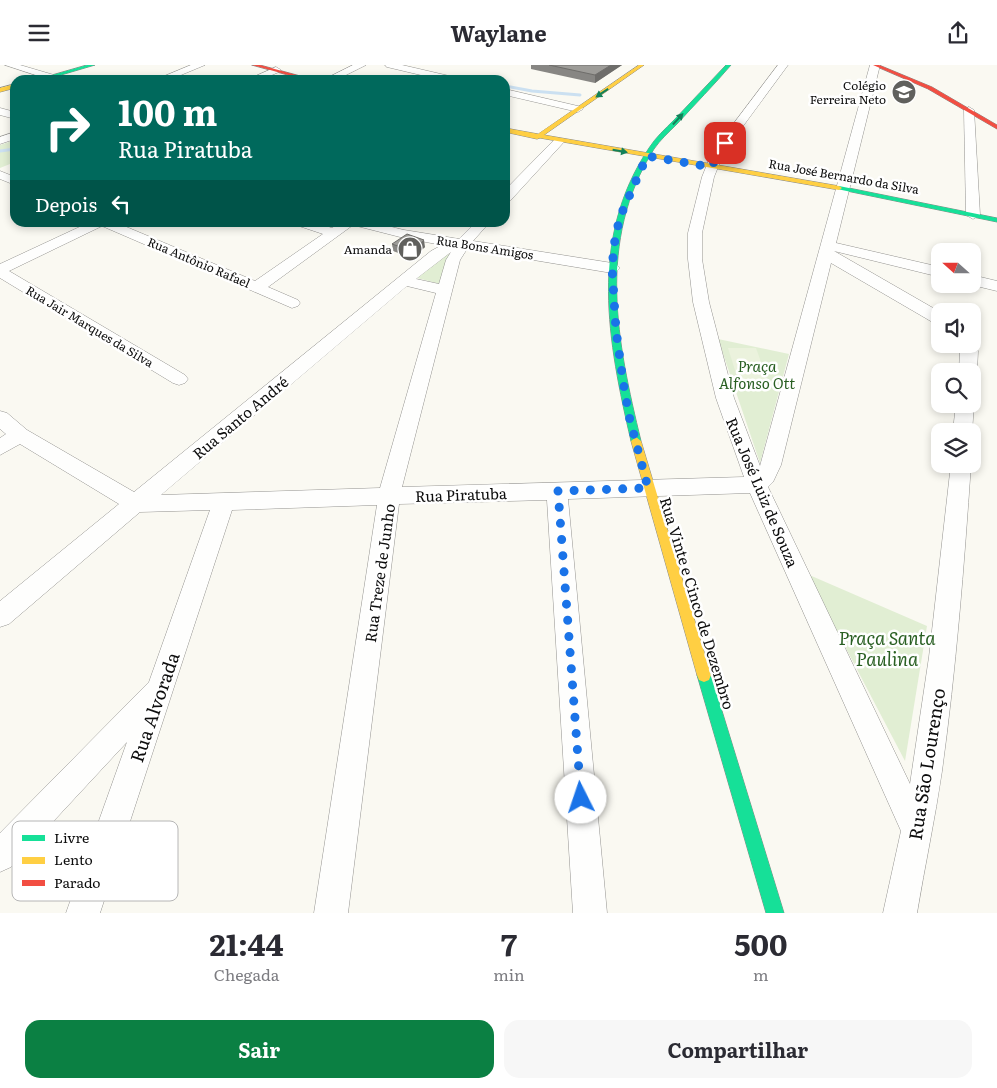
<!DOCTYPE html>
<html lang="pt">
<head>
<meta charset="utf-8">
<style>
	body { margin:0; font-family:Literata,serif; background:#f7f7f7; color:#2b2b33; height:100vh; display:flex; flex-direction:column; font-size:19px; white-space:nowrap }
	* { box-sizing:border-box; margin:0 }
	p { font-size:16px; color:#7c7c81 }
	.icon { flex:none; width:28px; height:28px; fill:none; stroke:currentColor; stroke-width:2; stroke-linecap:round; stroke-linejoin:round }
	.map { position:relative; height:848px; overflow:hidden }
	.panel { display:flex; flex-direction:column; background:#fff; flex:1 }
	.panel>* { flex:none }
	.guide { position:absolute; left:10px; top:10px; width:500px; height:152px; border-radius:15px; box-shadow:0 2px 8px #0003; background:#00695c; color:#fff; overflow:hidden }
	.needle { width:32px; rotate:291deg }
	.fabs { position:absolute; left:931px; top:178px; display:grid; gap:10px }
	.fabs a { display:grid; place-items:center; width:50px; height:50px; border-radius:10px; background:#fff; box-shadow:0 2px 8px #0003; font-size:25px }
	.pin { position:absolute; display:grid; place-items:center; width:42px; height:42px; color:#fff; margin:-21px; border-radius:10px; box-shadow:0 2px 8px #0006 }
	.me { position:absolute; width:55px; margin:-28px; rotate:356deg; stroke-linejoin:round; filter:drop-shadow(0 0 4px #0008) }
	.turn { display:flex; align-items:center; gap:18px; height:105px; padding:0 25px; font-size:22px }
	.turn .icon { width:65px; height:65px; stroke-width:2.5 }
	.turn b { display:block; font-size:35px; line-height:42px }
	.then { display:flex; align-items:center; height:48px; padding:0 25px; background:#0003; gap:10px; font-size:19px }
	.eta { display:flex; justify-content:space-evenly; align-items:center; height:85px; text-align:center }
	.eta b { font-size:30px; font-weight:700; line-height:35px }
	.primary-button { display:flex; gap:10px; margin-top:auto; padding:10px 25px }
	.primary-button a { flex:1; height:58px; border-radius:15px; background:#0b8043; color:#fff; font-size:20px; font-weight:700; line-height:58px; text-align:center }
	.primary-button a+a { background:#f7f7f7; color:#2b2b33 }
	header { display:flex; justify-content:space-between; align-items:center; height:65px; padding:0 25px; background:#fff; font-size:22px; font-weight:700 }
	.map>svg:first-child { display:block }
	.green { fill:#e1eed3 }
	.pitch { fill:#ebf2dd }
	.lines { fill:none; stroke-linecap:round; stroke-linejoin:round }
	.stream { stroke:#cbe0f1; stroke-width:3 }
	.street-casing { stroke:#949390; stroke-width:1 }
	.fast-casing { stroke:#8a8a87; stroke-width:1 }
	.slow-casing { stroke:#8a8a87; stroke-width:1 }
	.jam-casing { stroke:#8a8a87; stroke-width:1 }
	.street { fill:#fefefd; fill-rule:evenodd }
	.fast { fill:#16e098; fill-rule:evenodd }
	.slow { fill:#ffcf43; fill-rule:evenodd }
	.jam { fill:#f24e42; fill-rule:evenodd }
	.wall { fill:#878683 }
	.shaded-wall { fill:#6e6d6a }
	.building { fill:#9d9c98; stroke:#6e6d6a }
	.oneway { fill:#128159 }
	.route { stroke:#1a73e8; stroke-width:9; stroke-dasharray:0 16.2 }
	.labels { text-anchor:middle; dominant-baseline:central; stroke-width:5; stroke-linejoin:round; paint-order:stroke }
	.far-poi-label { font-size:12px; fill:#0d0d0d; stroke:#fff; text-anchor:end }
	.far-street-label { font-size:12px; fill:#0d0d0d; stroke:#fff }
	.park-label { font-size:15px; font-style:italic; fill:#295f22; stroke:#fff }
	.street-label { font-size:15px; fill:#0d0d0d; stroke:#fff }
	.near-park-label { font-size:18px; font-style:italic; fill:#295f22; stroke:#fff }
	.near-street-label { font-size:18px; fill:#0d0d0d; stroke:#fff }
	.key { fill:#fff; stroke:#b6b6b6; stroke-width:1 }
	.key-label { font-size:14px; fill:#0d0d0d }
</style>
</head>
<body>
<header><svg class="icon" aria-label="menu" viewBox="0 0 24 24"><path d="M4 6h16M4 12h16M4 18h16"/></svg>Waylane<svg class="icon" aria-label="share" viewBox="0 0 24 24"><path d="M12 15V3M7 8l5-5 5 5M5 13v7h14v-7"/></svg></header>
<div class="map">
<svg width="997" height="848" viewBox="0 0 997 848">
	<rect width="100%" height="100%" fill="#faf9f2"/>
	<g class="green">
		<polygon points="15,75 15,97 0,103 0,80"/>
		<polygon points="450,187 440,219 417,213"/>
		<polygon points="718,274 789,289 760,398"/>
		<polygon points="807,509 927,561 905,696"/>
	</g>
	<polygon class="pitch" points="728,283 756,283 771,325 741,324"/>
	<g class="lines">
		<g class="stream">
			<polyline points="505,21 532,26 580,30"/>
			<polyline points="0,86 15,84"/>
		</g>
		<defs>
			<g id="street">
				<polygon points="5,0 20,0 54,10 56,12 51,15"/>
				<polygon points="191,0 205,0 169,15 155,15"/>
				<polygon points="353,0 366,0 336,15 323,15"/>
				<polygon points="385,0 402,0 458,13 460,15 442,15 387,2"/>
				<path d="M778,0H788L724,87L714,112L702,168V194L709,237L734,333L760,401L870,0H880L836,178L940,202V212L834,186L940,247V259L934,258L831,198L781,400L773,417L768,422L910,719L929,592L951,399H971C964,502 956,604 942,706C935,754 925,800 917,848H883L901,766L750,428L568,434L607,848H573L547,435L399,439L348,848H314L377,440L232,445L100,848H66L127,677L11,802L0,807V768L149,617L210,445L140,447L9,559L0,562V536L119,439L20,379L0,390V373L6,369L0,364V346L7,348L27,365L134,427L431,186L442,180L404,173L353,160L268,222L298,235L300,238L298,241L292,243L102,161L9,206L185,310L188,314L185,318L179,320L173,318L0,213V199L88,158H117L255,216L323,169L299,161L297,158H316L332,163C352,149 382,160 404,165C423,168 441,171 459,174L475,158H489L473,176L612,198L617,200L620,203L617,206L612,208L467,184L460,195L402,422L744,412L716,333L693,237L688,194V168L702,112L712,87ZM451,187L446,195L439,219L416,214ZM407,221L436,228L380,423L161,430Z"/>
				<polygon points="276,2 281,5 279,7 260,15 247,15"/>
				<polygon points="505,24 582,42 583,44 578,47 505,30"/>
				<polygon points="969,42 974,45 980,150 973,154 966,150 964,45"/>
				<polygon points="0,43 15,47 15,54 0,50"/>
				<polygon points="15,67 15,74 0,79 0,72"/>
				<polygon points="559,73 565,76 563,78 510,136 505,137 505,125 555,74"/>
				<polygon points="0,106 15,112 15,120 0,114"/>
				<polygon points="972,210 997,216 997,226 968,219 972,219"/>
				<polygon points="972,275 978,286 977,306 972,311 972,306 959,306 960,286 958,279 972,279"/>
				<polygon points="972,336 974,339 972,367 953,366 956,339 972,339"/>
			</g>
			<g id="fast">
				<polygon points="87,0 95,0 44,15 35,15"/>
				<path d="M726,0H731C714,20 695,39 677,59C669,67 660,75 654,84C596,176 617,277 641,376L636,380L631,376C608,277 588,174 649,83C656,72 665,64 674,55C691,37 709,18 726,0Z"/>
				<polygon points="839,121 997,153 997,157 837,124 837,122"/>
				<polygon points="704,603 709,605 711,610 784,848 766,848 697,610 699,605"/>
			</g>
			<g id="slow">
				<polygon points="639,0 644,0 544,70 839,121 842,123 839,125 540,73 537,74 505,67 505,63 538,69"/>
				<polygon points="15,19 15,23 0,27 0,23"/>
				<polygon points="636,372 641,376 711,610 709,615 704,617 699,615 697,610 631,376"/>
			</g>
			<g id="jam">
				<polygon points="252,0 260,0 315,15 306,15"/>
				<polygon points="873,0 879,0 932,22 997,60 997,64 928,24"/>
			</g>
		</defs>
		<use href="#street" class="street-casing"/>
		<use href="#fast" class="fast-casing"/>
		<use href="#slow" class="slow-casing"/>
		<use href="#jam" class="jam-casing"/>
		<use href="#street" class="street"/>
		<use href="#fast" class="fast"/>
		<use href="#slow" class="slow"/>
		<use href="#jam" class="jam"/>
	</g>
	<g class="wall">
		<polygon points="531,0 622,0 595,18 531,4"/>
		<polygon points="392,179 425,182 412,193 393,186"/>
	</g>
	<g class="shaded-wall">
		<polygon points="611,0 622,0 595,18 595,10"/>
		<polygon points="424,175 425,182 412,193 412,186"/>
	</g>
	<g class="building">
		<polygon points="549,0 611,0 595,10"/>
		<polygon points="407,169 424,175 412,186 392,179"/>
	</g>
	<defs><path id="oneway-solid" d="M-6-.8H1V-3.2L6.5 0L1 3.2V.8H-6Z" transform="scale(1.25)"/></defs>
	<g class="oneway">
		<use href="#oneway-solid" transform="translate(602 28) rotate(146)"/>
		<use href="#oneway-solid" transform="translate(678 54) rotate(-47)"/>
		<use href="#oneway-solid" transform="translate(620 86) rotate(10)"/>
	</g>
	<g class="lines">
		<polyline class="route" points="581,733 558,426 648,423 629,351 623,316 616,265 612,202 615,174 620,152 647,91 711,102 725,78"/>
	</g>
	<defs>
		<symbol id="school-disc" viewBox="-11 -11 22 22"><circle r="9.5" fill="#60605d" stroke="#fff"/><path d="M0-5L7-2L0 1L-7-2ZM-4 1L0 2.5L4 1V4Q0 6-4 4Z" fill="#fff"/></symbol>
		<symbol id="shop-disc" viewBox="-11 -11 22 22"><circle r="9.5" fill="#60605d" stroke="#fff"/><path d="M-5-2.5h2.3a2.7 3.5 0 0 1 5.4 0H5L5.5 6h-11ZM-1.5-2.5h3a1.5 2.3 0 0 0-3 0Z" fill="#fff"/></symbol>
	</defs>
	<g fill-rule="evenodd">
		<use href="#school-disc" x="890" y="13" width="28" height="28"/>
		<use href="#shop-disc" x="396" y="170" width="28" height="28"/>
	</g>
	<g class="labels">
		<g class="far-poi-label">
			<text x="886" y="20">Colégio<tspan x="886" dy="14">Ferreira Neto</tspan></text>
			<text x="392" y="184">Amanda</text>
		</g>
		<g class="far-street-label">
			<text transform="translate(844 111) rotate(10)">Rua José Bernardo da Silva</text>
			<text transform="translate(485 182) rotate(9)">Rua Bons Amigos</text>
			<text transform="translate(199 197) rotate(23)">Rua Antônio Rafael</text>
			<text transform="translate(90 261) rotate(31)">Rua Jair Marques da Silva</text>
		</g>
		<g class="park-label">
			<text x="757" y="300">Praça<tspan x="757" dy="17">Alfonso Ott</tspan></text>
		</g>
		<g class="street-label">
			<text transform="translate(240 352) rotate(-40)">Rua Santo André</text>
			<text transform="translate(763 427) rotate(67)">Rua José Luiz de Souza</text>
			<text transform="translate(461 429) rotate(-2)">Rua Piratuba</text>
			<text transform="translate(379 508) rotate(-82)">Rua Treze de Junho</text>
			<text transform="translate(698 538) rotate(73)">Rua Vinte e Cinco de Dezembro</text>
		</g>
		<g class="near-park-label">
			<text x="887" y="572">Praça Santa<tspan x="887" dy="21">Paulina</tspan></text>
		</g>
		<g class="near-street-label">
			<text transform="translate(154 642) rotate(-71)">Rua Alvorada</text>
			<text transform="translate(926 699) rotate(-81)">Rua São Lourenço</text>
		</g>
	</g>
	<rect x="12" y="756" width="166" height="80" rx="8" class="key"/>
	<rect x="22" y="770" width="23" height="6" fill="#16e098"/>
	<rect x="22" y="792" width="23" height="7" fill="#ffcf43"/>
	<rect x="22" y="815" width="23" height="6" fill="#f24e42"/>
	<g class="key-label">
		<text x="54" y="778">Livre</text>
		<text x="54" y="800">Lento</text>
		<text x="54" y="823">Parado</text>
	</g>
</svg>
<div class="fabs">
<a><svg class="needle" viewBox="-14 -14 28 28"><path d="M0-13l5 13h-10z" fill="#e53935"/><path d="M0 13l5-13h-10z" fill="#7c7c81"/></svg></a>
<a><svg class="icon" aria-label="sound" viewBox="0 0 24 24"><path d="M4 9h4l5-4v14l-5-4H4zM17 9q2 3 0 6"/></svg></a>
<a><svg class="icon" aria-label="search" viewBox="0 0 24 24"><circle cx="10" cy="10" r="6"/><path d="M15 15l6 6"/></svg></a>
<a><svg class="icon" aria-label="layers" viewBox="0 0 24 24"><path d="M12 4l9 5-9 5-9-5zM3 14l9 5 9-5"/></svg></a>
</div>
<div class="pin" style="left:725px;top:78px;background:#d93025"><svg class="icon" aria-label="arrive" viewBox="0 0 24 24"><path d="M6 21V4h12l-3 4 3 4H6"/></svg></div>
<svg class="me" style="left:581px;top:733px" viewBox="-20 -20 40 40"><circle r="19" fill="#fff"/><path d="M0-13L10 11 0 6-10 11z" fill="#1a73e8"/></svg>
<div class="guide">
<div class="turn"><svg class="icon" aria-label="right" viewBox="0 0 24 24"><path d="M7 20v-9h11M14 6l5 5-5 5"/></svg><div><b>100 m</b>Rua Piratuba</div></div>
<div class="then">Depois<svg class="icon" aria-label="left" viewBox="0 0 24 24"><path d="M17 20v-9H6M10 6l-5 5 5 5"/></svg></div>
</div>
</div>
<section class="panel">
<div class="eta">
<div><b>21:44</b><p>Chegada</p></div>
<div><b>7</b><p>min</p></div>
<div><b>500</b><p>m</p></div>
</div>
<div class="primary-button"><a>Sair</a><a>Compartilhar</a></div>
</section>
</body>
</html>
